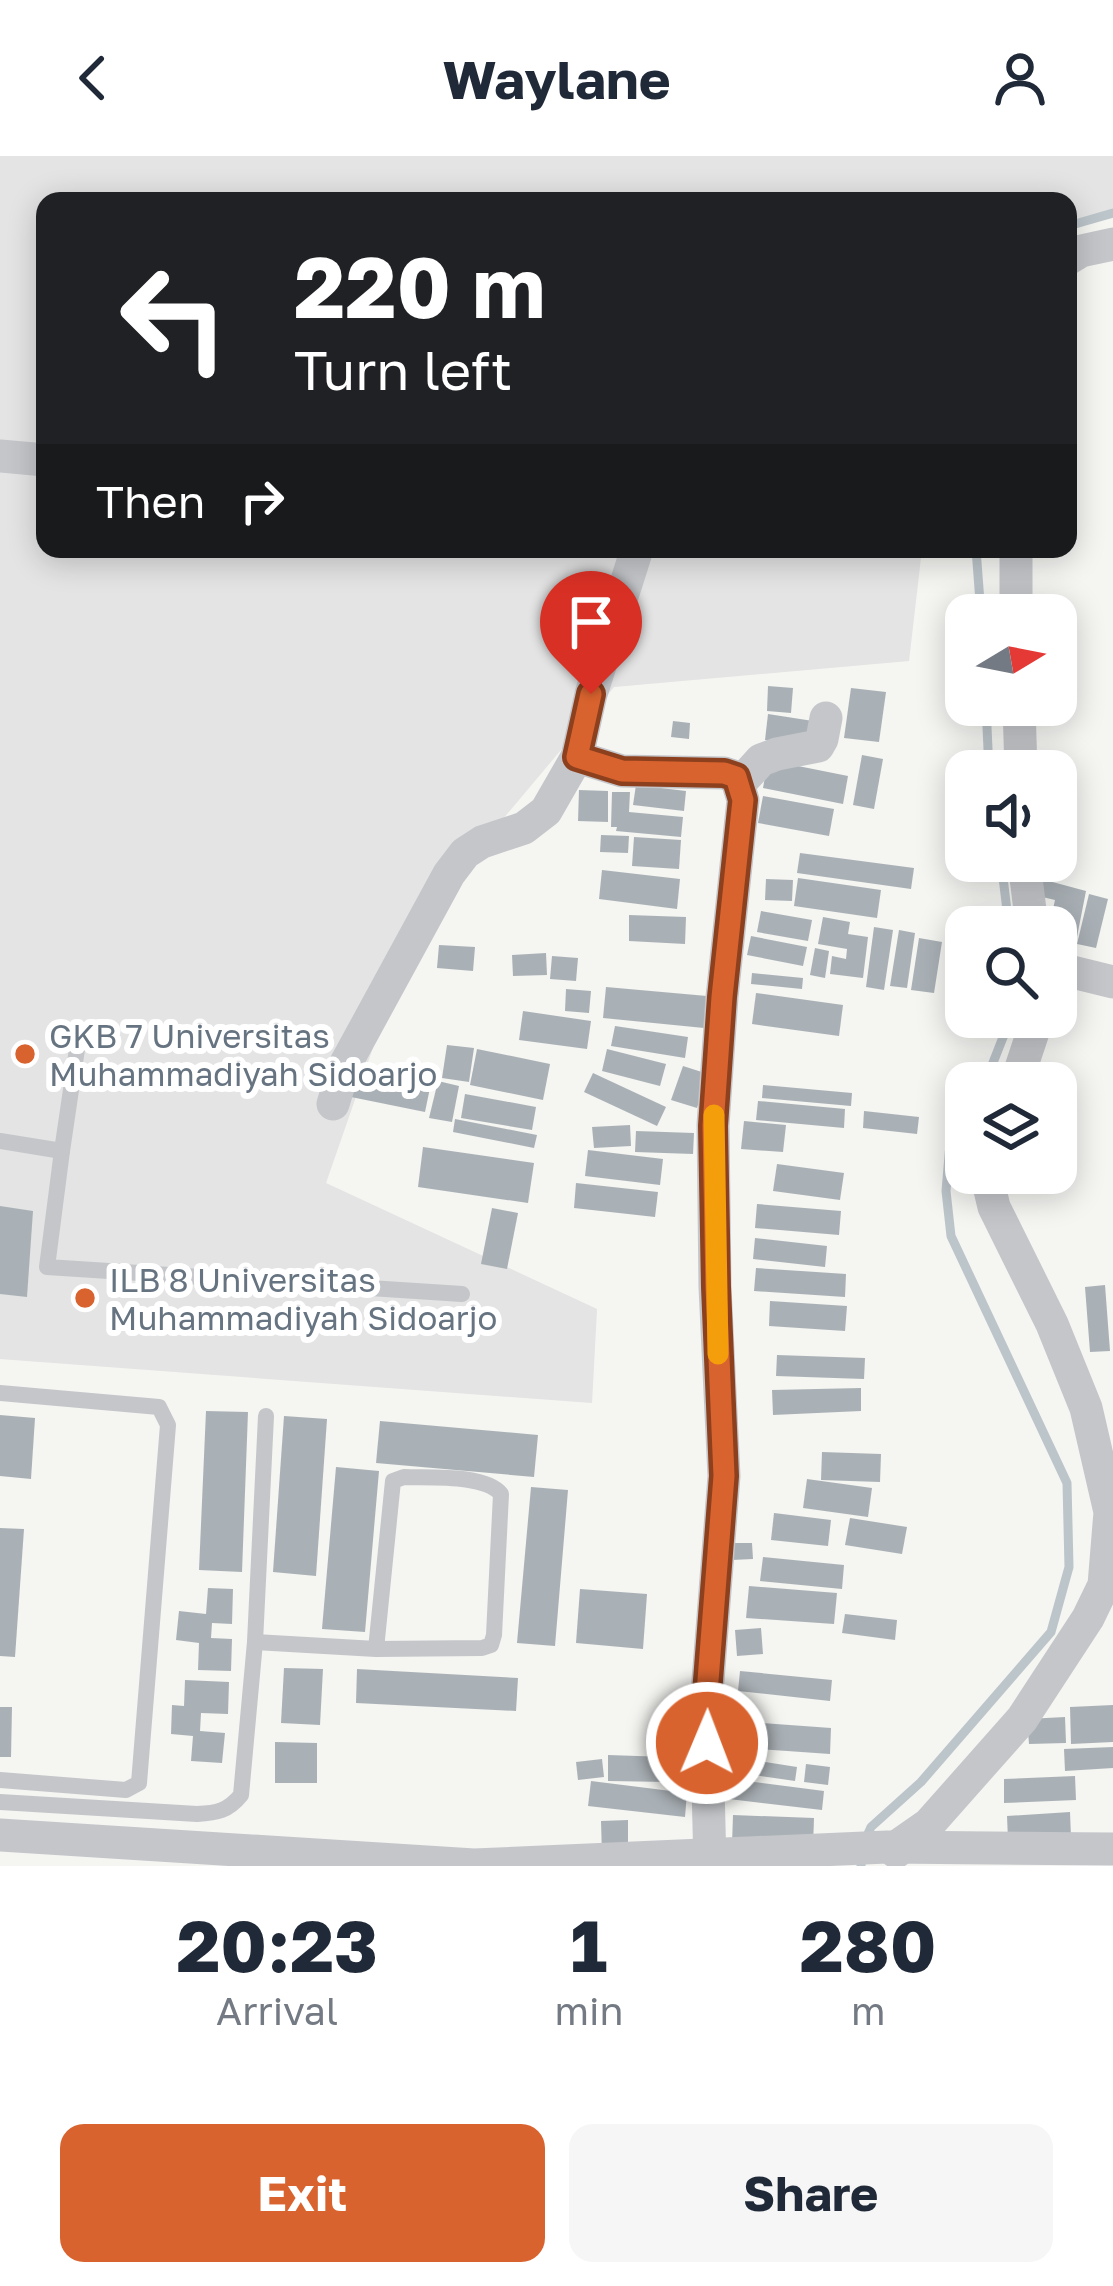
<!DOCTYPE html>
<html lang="en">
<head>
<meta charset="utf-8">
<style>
	body { margin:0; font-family:"Golos Text",sans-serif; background:#f6f6f7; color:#1f2937; height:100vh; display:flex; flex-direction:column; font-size:45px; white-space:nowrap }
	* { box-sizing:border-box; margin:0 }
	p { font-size:39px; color:#747a83 }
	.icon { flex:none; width:66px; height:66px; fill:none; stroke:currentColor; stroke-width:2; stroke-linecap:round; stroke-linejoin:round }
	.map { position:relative; height:1710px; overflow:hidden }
	.side { display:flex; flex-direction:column; background:#fff; flex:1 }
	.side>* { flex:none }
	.hud { position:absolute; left:36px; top:36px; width:1041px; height:366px; border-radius:24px; box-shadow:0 6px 30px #0003; background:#202124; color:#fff; overflow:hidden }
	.needle { width:78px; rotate:80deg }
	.buttons { position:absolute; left:945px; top:438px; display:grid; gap:24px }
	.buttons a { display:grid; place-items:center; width:132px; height:132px; border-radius:24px; background:#fff; box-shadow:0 6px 30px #0003; font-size:60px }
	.pin { position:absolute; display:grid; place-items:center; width:102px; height:102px; color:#fff; margin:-123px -51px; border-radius:50% 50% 50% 0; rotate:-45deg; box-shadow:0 0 12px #0007 }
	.pin .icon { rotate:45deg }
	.me { position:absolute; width:132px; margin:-66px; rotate:1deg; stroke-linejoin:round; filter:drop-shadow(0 0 9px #0008) }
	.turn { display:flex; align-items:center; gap:42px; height:252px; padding:0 60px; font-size:54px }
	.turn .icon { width:156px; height:156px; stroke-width:2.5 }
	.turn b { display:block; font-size:84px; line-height:102px }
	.then { display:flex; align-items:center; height:114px; padding:0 60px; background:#0003; gap:24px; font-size:45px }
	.eta { display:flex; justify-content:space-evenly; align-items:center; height:204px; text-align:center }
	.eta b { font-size:72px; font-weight:700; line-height:84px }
	.action { display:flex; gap:24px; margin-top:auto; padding:24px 60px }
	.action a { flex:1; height:138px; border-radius:24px; background:#d9632e; color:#fff; font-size:48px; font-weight:700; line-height:138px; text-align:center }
	.action a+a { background:#f6f6f7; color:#1f2937 }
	header { display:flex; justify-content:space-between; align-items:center; height:156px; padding:0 60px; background:#fff; font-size:54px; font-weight:700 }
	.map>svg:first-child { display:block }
	.built { fill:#e3e4e3 }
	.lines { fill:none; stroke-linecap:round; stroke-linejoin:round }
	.stream { stroke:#bcc5ca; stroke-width:9 }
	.building { fill:#aab1b6 }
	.service { stroke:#c4c6ca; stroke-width:16 }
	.minor { stroke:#c4c6ca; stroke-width:33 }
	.route-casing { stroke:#8d401e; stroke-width:30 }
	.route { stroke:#d9632e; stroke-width:21 }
	.slow { stroke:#f59e0b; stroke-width:21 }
	.poi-dot { fill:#d9632e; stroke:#fff; stroke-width:4.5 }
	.labels { text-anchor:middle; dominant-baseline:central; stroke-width:12; stroke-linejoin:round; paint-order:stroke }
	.poi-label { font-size:33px; fill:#667381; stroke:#fff; text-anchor:start }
</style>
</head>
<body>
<header><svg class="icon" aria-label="back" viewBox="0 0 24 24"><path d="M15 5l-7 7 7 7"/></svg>Waylane<svg class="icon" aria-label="person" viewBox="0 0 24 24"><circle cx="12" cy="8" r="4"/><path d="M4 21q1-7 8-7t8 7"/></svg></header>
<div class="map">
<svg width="1113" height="1710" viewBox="0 0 1113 1710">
	<rect width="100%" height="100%" fill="#f5f5f2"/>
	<polygon class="built" points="0,0 1113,0 1113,58 1068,76 1068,45 45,45 45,393 922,393 909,505 614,531 417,765 326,1027 597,1153 592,1247 0,1203"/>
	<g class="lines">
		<g class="stream">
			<polyline points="1068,70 1113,57"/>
			<polyline points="976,393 981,459"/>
			<polyline points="986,549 989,615"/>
			<polyline points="1001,705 1009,771"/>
			<polyline points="985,927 1011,861"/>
			<polyline points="861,1710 862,1691 871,1671 921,1626 1051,1476 1069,1411 1067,1327 951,1080 946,1035 950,988 966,962"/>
		</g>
	</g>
	<g class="building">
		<polygon points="768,530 793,532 791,557 767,555"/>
		<polygon points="851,532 886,536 879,586 844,582"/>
		<polygon points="768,558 813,565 810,591 765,584"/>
		<polygon points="673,565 690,567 689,583 671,581"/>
		<polygon points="862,599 883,603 874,653 853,649"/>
		<polygon points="768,604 848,620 843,648 763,632"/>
		<polygon points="636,629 686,635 684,655 633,649"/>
		<polygon points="579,634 608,635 608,666 578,665"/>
		<polygon points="612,636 630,636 629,656 683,661 681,681 616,675 617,671 611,671"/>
		<polygon points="763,640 834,653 829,680 758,667"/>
		<polygon points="601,679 629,680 628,697 600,696"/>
		<polygon points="634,681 681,684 679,713 632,710"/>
		<polygon points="800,697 914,712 911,733 797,717"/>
		<polygon points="602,714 680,723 677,753 599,743"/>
		<polygon points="1034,721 1086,735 1075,791 1056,787 1056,771 1049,771 1055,744 1030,738"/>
		<polygon points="798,722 881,734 877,762 794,750"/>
		<polygon points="766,723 793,724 792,745 765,744"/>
		<polygon points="1089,738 1108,743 1096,792 1077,788"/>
		<polygon points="761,755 812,764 808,785 757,776"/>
		<polygon points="629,759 686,761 685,788 629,785"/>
		<polygon points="823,761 850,766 848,778 868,781 863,822 830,818 832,800 846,803 847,793 818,788"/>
		<polygon points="874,771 893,774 884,834 866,831"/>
		<polygon points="899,774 915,777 907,832 890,830"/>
		<polygon points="751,780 807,791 803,810 747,799"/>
		<polygon points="919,782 942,786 934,837 911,834"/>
		<polygon points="439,789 475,791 473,815 437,812"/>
		<polygon points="815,792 829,795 825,822 810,819"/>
		<polygon points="546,797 547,819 513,820 512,799"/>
		<polygon points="552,800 578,802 576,825 550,823"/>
		<polygon points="752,817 803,822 802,833 751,828"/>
		<polygon points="606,831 707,840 704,872 603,862"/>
		<polygon points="566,833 591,835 589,857 565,855"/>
		<polygon points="756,837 843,849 839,880 752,868"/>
		<polygon points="523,855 591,865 587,893 519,884"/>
		<polygon points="615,870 688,881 685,902 611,890"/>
		<polygon points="447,889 474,892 469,926 442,922"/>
		<polygon points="477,893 550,908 543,944 470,929"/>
		<polygon points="607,893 666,908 660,930 602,915"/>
		<polygon points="683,910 708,918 697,952 671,944"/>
		<polygon points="356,912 431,927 425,956 351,941"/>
		<polygon points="593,917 666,951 657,970 584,936"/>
		<polygon points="438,925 459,930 452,966 429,962"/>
		<polygon points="763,929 852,937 851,950 762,942"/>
		<polygon points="465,938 536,951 532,974 461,962"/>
		<polygon points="758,945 845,953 844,972 756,964"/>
		<polygon points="864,955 919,961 917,978 863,972"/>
		<polygon points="455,963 537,979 534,992 453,976"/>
		<polygon points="744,965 786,969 783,996 741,993"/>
		<polygon points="630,969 631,990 594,992 592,971"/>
		<polygon points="636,975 694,977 693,998 635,996"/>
		<polygon points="423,991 534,1007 528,1047 418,1031"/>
		<polygon points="588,994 663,1003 660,1029 585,1020"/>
		<polygon points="777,1008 844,1017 840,1044 773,1035"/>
		<polygon points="576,1027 658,1036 655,1061 574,1052"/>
		<polygon points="757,1048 841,1055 839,1079 755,1072"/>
		<polygon points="0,1050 33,1055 27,1141 0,1138"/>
		<polygon points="492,1052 518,1057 507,1113 481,1108"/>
		<polygon points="755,1082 827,1090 825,1111 753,1103"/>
		<polygon points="756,1112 846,1118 845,1141 754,1135"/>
		<polygon points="1105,1129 1110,1195 1090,1196 1085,1131"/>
		<polygon points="770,1145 847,1150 845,1175 769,1170"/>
		<polygon points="777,1199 865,1202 864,1223 776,1220"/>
		<polygon points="861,1232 861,1255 773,1259 772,1234"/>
		<polygon points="206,1255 248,1256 242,1416 199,1414"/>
		<polygon points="0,1259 35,1262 31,1323 0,1320"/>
		<polygon points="284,1260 327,1263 316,1420 273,1416"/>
		<polygon points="380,1265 538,1279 534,1321 376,1307"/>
		<polygon points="822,1296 881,1298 880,1326 821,1324"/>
		<polygon points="336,1311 379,1315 365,1476 322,1473"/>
		<polygon points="807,1323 872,1332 868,1361 803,1352"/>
		<polygon points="531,1331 568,1334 555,1490 517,1487"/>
		<polygon points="774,1357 831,1364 828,1390 771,1384"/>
		<polygon points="850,1362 907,1371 902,1398 845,1389"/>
		<polygon points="0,1372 24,1373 15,1501 0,1500"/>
		<polygon points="732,1387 752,1387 753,1403 732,1404"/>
		<polygon points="763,1401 844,1409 842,1433 760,1425"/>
		<polygon points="749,1430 837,1437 834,1468 746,1462"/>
		<polygon points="208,1432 233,1433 232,1468 212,1467 211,1482 232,1483 231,1515 198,1514 199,1487 176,1484 179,1455 206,1458"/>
		<polygon points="580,1433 647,1438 643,1493 576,1487"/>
		<polygon points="845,1458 897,1464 895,1484 842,1477"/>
		<polygon points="761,1472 763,1498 737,1500 735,1474"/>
		<polygon points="284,1512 323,1513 320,1569 281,1567"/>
		<polygon points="357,1513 518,1522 516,1555 356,1547"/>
		<polygon points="740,1515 832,1524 830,1545 738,1535"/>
		<polygon points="185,1524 229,1526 228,1558 201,1557 200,1575 225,1577 222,1607 191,1605 193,1580 171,1578 172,1549 184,1550"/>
		<polygon points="1113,1549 1113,1586 1071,1588 1070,1551"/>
		<polygon points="0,1551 12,1551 11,1601 0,1601"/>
		<polygon points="1065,1561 1066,1587 1029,1588 1027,1563"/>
		<polygon points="748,1566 831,1572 830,1598 746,1592"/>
		<polygon points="275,1586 317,1587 317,1627 275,1627"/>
		<polygon points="1113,1591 1113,1612 1065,1615 1064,1593"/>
		<polygon points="608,1599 667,1601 667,1626 608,1625"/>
		<polygon points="728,1600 797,1611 795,1625 726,1615"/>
		<polygon points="602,1603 604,1621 578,1624 576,1606"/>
		<polygon points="806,1608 830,1611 828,1629 804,1626"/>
		<polygon points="1075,1620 1076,1644 1004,1647 1004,1623"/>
		<polygon points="731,1623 824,1635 822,1654 729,1643"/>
		<polygon points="591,1625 687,1637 685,1661 588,1650"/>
		<polygon points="1070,1656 1071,1681 1008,1684 1007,1660"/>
		<polygon points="733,1659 814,1662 813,1691 732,1688"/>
		<polygon points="628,1664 628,1699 602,1699 601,1665"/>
	</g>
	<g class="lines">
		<g class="service">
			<polyline points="0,985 62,995 47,1111 462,1138"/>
			<polyline points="62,995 77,893"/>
			<polyline points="0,1237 159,1251 168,1269 139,1627 126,1634 0,1624"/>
			<path d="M255,1486L376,1493L482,1492L491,1489L494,1479L501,1338C485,1318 430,1322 404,1321L393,1325L376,1493"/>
			<path d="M0,1646L197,1658C217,1657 228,1655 241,1639L255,1486L266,1260"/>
		</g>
		<g class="minor">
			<polyline points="1068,103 1081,95 1113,88"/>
			<polyline points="0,300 45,304"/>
			<polyline points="1016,459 1016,393"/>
			<polyline points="1019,549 1021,615"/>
			<polyline points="577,601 622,615 724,617 736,621 743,644 722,841 713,969 715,1131 724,1320 706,1550 710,1710"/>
			<polyline points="740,627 761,604 777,598 818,590 822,583 826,562"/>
			<polyline points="1024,705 1032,771"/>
			<polyline points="1056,812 1113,826"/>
			<polyline points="1016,927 1038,861"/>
			<polyline points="333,948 345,909 449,718 465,697 482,686 524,672 546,655 577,601 591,538 637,393"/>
			<polyline points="0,1679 474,1709 887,1691 1113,1693"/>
			<polyline points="896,1696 896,1691 929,1668 1022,1563 1088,1462 1104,1429 1110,1356 1086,1252 1052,1168 994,1051 986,1017"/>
		</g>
	</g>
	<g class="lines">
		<defs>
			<polyline id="route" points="591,538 577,601 622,615 724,617 736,621 743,644 722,841 713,970 716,1131 724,1320 706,1550 707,1587"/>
		</defs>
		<use href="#route" class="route-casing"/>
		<use href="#route" class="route"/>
		<polyline class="slow" points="714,959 718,1198"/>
	</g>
	<g class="poi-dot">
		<circle cx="25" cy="898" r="12"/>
		<circle cx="85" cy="1142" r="12"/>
	</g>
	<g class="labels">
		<g class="poi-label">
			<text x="49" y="879">GKB 7 Universitas<tspan x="49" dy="38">Muhammadiyah Sidoarjo</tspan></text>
			<text x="109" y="1123">ILB 8 Universitas<tspan x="109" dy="38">Muhammadiyah Sidoarjo</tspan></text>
		</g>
	</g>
</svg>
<div class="buttons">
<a><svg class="needle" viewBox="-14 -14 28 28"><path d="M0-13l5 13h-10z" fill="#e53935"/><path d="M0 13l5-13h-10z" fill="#747a83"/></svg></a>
<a><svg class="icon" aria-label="sound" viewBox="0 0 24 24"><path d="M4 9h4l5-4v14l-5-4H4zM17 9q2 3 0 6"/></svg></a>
<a><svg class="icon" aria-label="search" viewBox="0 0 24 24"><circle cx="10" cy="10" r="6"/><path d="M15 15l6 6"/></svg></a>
<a><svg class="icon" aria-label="layers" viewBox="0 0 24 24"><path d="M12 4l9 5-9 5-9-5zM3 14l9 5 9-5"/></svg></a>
</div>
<div class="pin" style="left:591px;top:538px;background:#d93025"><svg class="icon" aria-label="arrive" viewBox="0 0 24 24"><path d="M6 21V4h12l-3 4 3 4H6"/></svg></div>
<svg class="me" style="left:707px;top:1587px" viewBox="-20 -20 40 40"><circle r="17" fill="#d9632e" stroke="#fff" stroke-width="3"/><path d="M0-11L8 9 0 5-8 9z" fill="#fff"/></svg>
<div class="hud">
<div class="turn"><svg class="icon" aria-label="left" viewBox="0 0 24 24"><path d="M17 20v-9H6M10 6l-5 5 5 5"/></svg><div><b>220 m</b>Turn left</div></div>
<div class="then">Then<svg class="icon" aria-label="right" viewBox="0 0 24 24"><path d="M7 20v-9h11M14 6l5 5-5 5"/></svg></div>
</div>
</div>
<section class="side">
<div class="eta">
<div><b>20:23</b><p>Arrival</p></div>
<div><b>1</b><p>min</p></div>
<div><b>280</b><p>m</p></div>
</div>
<div class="action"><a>Exit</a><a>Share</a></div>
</section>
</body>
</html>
